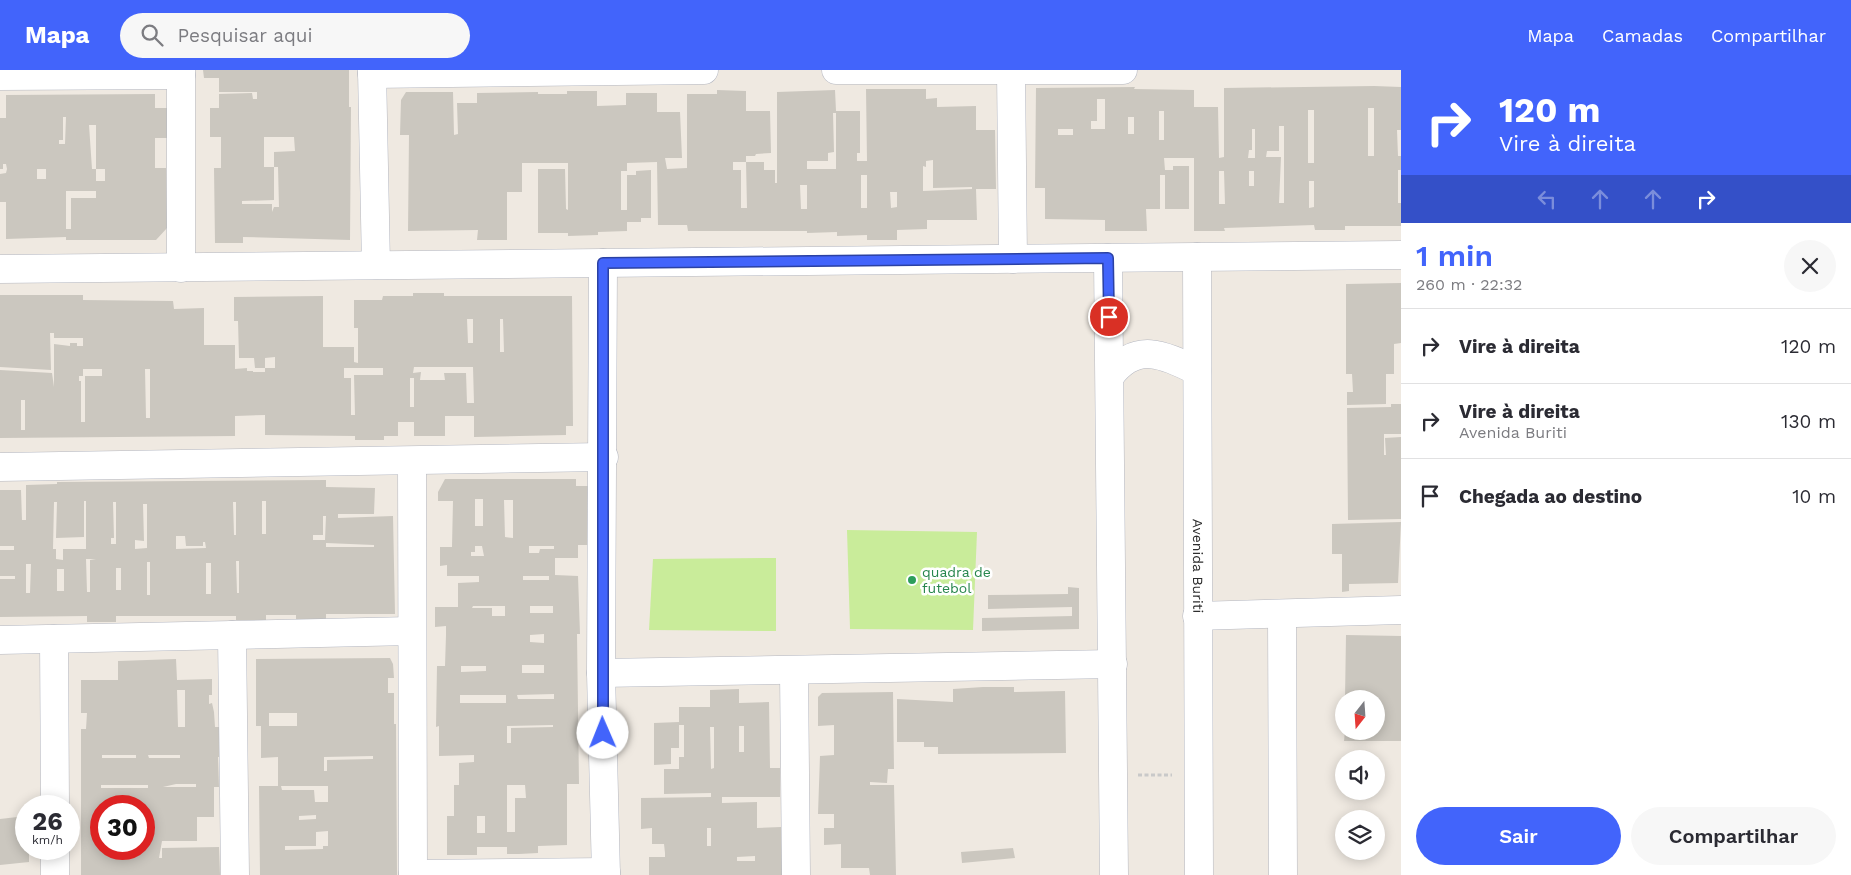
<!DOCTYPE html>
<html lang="pt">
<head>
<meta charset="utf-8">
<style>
	body { margin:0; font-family:"Work Sans",sans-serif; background:#f7f7f7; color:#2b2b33; height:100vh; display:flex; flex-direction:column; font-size:19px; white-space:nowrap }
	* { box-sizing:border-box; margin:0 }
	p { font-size:16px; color:#7c7c81 }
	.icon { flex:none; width:28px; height:28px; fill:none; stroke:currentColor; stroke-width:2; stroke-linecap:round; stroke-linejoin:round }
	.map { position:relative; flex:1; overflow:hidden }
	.details { display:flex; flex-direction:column; background:#fff; width:450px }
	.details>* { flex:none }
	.guide { background:#4264fb; color:#fff; overflow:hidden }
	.needle { width:32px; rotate:197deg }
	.buttons { position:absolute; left:1335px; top:620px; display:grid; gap:10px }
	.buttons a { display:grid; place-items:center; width:50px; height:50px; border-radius:50%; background:#fff; box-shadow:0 2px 12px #0003; font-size:25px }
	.speed { position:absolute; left:15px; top:725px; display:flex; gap:10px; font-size:25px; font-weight:700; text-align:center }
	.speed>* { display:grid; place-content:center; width:65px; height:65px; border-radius:50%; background:#fff; box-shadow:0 2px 12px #0003; line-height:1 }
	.speed small { font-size:12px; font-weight:400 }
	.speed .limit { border:8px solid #d22; background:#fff; color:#111 }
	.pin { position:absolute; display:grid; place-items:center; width:42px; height:42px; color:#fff; margin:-21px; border:2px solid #fff; border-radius:50%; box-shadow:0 1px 5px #0007 }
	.me { position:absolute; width:55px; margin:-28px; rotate:359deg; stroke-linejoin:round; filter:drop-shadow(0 0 4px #0008) }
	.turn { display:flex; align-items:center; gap:18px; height:105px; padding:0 15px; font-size:22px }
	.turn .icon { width:65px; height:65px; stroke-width:2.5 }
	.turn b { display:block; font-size:35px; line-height:42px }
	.lanes { display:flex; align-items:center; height:48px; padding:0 15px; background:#0003; justify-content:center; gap:25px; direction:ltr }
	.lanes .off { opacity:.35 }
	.round { display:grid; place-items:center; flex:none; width:52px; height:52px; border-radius:26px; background:#f7f7f7 }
	.summary { display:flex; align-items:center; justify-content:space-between; height:85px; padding:0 15px }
	h1 { font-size:30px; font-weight:600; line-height:38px; color:#4264fb }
	.button { display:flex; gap:10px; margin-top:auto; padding:10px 15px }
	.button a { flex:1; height:58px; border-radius:30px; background:#4264fb; color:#fff; font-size:20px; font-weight:600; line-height:58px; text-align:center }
	.button a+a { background:#f7f7f7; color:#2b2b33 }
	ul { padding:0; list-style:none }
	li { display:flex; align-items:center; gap:15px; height:75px; padding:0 15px; border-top:1px solid #e1e1e2 }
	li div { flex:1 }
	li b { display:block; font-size:19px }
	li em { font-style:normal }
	header { display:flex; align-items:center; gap:30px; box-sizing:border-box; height:70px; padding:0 25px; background:#4264fb; color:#fff }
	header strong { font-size:24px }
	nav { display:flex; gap:28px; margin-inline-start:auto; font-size:18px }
	.search { width:350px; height:45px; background:#f7f7f7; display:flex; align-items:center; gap:12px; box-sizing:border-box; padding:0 18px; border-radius:28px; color:#7c7c81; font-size:19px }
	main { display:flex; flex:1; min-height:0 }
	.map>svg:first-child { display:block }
	.pitch { fill:#c9ec9a }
	.building { fill:#cbc7bf; fill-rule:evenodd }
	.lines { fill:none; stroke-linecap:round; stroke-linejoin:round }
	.minor-casing { stroke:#b4b7c1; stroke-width:29 }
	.path { stroke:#c9c9c9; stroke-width:3; stroke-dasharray:4 2.5; stroke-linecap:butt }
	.minor { stroke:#fff; stroke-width:28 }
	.route-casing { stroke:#2b41a3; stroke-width:12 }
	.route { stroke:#4264fb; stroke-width:9 }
	.leisure-dot { fill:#2e9e5b; stroke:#fff; stroke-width:2 }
	.labels { text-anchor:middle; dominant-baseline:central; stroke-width:5; stroke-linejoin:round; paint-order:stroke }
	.street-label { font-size:14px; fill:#2e2e2e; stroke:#fff }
	.leisure-label { font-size:14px; fill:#27864d; stroke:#fff; text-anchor:start }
</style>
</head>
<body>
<header>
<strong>Mapa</strong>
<div class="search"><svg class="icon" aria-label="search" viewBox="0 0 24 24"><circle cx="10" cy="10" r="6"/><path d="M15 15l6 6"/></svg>Pesquisar aqui</div>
<nav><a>Mapa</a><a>Camadas</a><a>Compartilhar</a></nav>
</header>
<main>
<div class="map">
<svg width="1401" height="805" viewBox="0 0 1401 805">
	<rect width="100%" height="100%" fill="#efe9e1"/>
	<g class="pitch">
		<polygon points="847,460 977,462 973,560 850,559"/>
		<polygon points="776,488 776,561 649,560 653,489"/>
	</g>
	<g class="building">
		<path d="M203,0H349V37H351L350,170L243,167V173H215L214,98H221V67H210V38H219V24L252,23L253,29H257V22H219V8H204ZM264,67H294L295,81L274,82V97H264ZM274,97H278L279,137H274L272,142V134H242V131L274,130Z"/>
		<path d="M1374,16L1401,17V60H1397L1398,86H1401V100H1398V133H1401V156H1345V160H1315L1314,155L1224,158L1225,161H1194V88H1164L1165,100H1173V96H1189V139H1165V105H1160V139H1146L1147,161H1105V150L1045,149V118H1035L1036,18L1135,17L1134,19L1194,20V37H1218L1219,88L1224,87V18ZM1097,29H1105V59H1091V51H1097ZM1368,38H1374V86H1368ZM1308,40H1314V93H1308ZM1159,41H1164V70H1159ZM1128,47H1134V64H1128ZM1279,56H1284V133H1279L1281,87H1266L1267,81H1279ZM1058,59H1073V65H1058ZM1252,59H1255V88H1248L1249,80H1252ZM1219,101H1224L1225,134H1219ZM1249,101H1254V116H1249ZM1309,111H1314V137L1309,138Z"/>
		<path d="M866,19H926V29L937,28V37L976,36V60H995L996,119H976L977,150H927V159L897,160V170H867V165L837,166V162L807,163V161H688L687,155H658L657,92L627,93V101H621V140H627V105H636V101L651,100V148H641V152H627V161L598,162V165L568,166V163H538V99H565L566,139L568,140V93H522V122H507V170H477L478,160L408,161L409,65H400L401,30L406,22H453L454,65L458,64L457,33H477V23L538,22V24H567V21H597V36L626,35V23H657V42H680L682,88H665L667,99L687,98V24H717V20L746,21V41H770L771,83L756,84L755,86H746V92H733V100H741V138H747L746,92H764V100H775V113H777V22L835,20L836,41H860V83H857V91H867ZM833,43H836V99H807V91H828V83L834,82ZM933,90V118L972,117V119L923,121V96L926,97V91ZM861,105H867V138H861ZM800,115H807V139H801ZM890,122H897V137L891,138Z"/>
		<path d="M155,24V38H167V68H155V98H166L167,158L156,170H66V167L6,169V132H0V104L6,103L7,99L6,94H3V99H0V48H6V25ZM63,47H66L65,74H59V70H63ZM89,55H96V99H105V111H96V99H92ZM37,99H46V109H37ZM66,121H96V128H71V159H66Z"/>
		<polygon points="1401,213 1401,273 1394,274 1394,304 1386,304 1386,334 1347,335 1347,322 1353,322 1352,304 1346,304 1346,214"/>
		<path d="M413,223H444V226H572L573,356H566V365L474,367V346H445V366H414V352H398V366H384V370H355V366L265,365V345L235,346V366L0,368V300L52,303L54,317V274L70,276V273H77V276H83V268H54V263H50L51,300L0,297V225H83V230L173,231L174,239L204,238V275H235V299L247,298V301H253V302H265V298H275V287L265,288V298H255L254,288H239L238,251H234V227L323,226V277H354V292L358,293V258H354V230H382L383,226H413ZM467,249H473V273H468ZM500,249H503L504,282H500ZM414,297H473L474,333H467L466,303H444L445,310H420L421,302L413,303ZM344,298H383V305H354L355,345H351V308H344ZM83,299H102V306H85V352H81V311H79V306H83ZM145,299H150V348H146ZM410,308H414V337H410ZM21,330H25V360H21Z"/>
		<polygon points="1391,334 1401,334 1401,364 1384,364 1384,385 1386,385 1385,368 1401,367 1401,449 1348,450 1347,338 1391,337"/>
		<path d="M445,409H576V416H588L589,475H578V488H555V505L578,506L580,564H577L579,714H567V775L538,776V783L519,784H507V777H477V785H447V746H454V715H459V693L474,692V685L439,686V656L436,657L437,596H445L446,565V556L435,557V537H458V513L479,512V506H447V495L440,496V477H452L453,431H438V422ZM475,429H483V456H475ZM504,430H513V468L505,467ZM475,476H482L484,486H471V482H475ZM529,476H554V479H540L539,483H529ZM523,506H549V510H523ZM473,536H505V546H492V538H472ZM530,536H553V543H530ZM544,564V573L530,572V565ZM522,595H544V603H522ZM461,596H486V601L461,602ZM554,624V629H518L517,625ZM460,625H506V633H460ZM553,655V657L511,658V673H507V656ZM507,715H525L526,728H515V762H507ZM477,746H485V763H477Z"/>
		<path d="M326,410V417L375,418L374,444H338V448L393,446L395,544H326V550L296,551V545H266V550H236V546H116V552H87V546L0,547V509H15V506H0V480H14V476H0V420H21L22,450H26V415L57,414V412ZM84,431H86V479H63V490L56,489V479H53L54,432H57L56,468L84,467ZM262,431H266V464H262ZM113,432H116V474H111V468H114ZM233,432H236V465H234ZM143,434H147V478L135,479V470L144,471ZM323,446H326L325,470H313V465H323ZM176,466H185L186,476H203V472H205L206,478L176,479ZM326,473L374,475V477H326ZM86,489H96L90,490V522H87ZM236,491H239V523H237ZM147,492H150V525H147ZM206,493H211V524H206ZM26,494H31L30,523H26ZM116,498H121V520H116ZM57,499H64V521H57Z"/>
		<polygon points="1401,452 1398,513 1349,514 1349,521 1342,522 1342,484 1332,484 1332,454"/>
		<polygon points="1068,517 1079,518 1079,559 982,561 982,548 1072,546 1072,537 988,539 988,525 1068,524"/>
		<polygon points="1346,565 1401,566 1401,671 1344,671 1345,661 1376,661 1376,629 1345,629"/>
		<path d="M390,588L393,594L394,608H388V623H394V654H396L397,805H260L259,716H278V687L261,688V656H256V589ZM269,643H297V656H269ZM373,686V689L327,690V701H324V687ZM281,716H328V732H315L314,720H282ZM316,745V749L299,750V746ZM328,761V776H323V779L285,780V776H316V762Z"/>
		<path d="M176,589L177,610L212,609V625H209V634L212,633L214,642L215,657H223V687H218L219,717H214V747H197V771H162L159,788H162V778L219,777L220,805H81V659H86L87,643H81V610H118V591ZM177,620H185V657H178ZM102,685H136V688H102ZM148,685H180V688H149ZM176,714H196V717H163ZM101,715H148V718H101ZM101,736H144V779H101Z"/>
		<polygon points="983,617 1014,617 1014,622 1065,621 1066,683 938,684 938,677 924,677 924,672 897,672 897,629 953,632 953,619"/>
		<path d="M739,619V633L769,632L770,698H780V727H722V733L757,732V758L781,757L783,805H649V787H665V783L664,774H652V758L641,759V728L711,727V723L664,724V699H679V687H684V655H679V678H671V694L654,695V653L679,652V637H710V620ZM739,656H744V682H739ZM710,657H714V698L711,699ZM707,758H711V776H707ZM755,786V791H737V787Z"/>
		<polygon points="893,622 894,699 888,699 887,713 870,712 870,715 894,715 896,805 870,805 869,798 841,798 841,774 824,775 824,758 834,758 834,744 818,744 820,686 834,685 834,655 818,656 818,627 822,623"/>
		<polygon points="26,746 26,779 29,779 29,792 0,795 0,749"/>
		<polygon points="1013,778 1015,788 962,793 961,782"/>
	</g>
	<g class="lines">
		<defs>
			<g id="minor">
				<polyline points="181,0 181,198"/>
				<polyline points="372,0 376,195"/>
				<polyline points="836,0 1123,0"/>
				<polyline points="1011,1 1013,189"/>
				<polyline points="372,4 704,0"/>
				<polyline points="0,6 181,5"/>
				<path id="s1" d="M1197,187L1199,805"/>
				<polyline points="1108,188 1114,805"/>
				<polyline points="603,193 601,603 606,805"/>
				<polyline points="0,199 1401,185"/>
				<path d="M1111,305C1137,271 1164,285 1197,301"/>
				<polyline points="412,391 413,805"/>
				<polyline points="0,397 604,387"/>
				<polyline points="1282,544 1283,805"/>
				<polyline points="1197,546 1401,540"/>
				<polyline points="232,565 235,805"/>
				<polyline points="54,569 55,736"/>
				<polyline points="0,570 411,561"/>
				<polyline points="794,602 796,805"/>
				<polyline points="601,603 1113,594"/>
				<polyline points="55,779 55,805"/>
				<polyline points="413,804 606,802"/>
			</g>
		</defs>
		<use href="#minor" class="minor-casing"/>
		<polyline class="path" points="1138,705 1172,705"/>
		<use href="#minor" class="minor"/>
	</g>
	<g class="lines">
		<defs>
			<polyline id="route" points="603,663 603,193 1108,188 1109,247"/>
		</defs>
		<use href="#route" class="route-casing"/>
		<use href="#route" class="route"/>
	</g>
	<circle class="leisure-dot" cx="912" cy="510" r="5"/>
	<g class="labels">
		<g class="street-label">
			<text stroke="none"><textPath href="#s1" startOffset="309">Avenida Buriti</textPath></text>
		</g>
		<g class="leisure-label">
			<text x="922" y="502">quadra de<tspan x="922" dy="16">futebol</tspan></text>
		</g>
	</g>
</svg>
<div class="buttons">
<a><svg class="needle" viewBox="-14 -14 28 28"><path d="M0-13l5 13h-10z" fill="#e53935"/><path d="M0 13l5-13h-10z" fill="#7c7c81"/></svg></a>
<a><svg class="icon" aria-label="sound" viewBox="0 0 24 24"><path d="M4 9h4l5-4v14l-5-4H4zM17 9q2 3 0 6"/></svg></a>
<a><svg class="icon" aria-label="layers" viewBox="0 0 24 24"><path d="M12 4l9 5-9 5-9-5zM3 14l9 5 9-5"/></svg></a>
</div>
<div class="speed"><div>26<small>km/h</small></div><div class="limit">30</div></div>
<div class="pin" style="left:1109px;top:247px;background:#d93025"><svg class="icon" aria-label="arrive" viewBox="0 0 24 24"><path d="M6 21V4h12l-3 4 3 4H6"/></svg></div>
<svg class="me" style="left:603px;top:663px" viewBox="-20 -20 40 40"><circle r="19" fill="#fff"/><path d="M0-13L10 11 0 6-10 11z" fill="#4264fb"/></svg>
</div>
<section class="details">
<div class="guide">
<div class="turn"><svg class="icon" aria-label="right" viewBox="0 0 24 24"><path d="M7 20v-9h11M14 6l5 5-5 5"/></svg><div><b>120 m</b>Vire à direita</div></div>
<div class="lanes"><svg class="icon off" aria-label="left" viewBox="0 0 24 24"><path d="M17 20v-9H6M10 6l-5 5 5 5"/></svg><svg class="icon off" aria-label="ahead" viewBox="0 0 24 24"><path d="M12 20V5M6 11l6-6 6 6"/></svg><svg class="icon off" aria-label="ahead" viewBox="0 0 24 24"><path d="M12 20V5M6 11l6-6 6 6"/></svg><svg class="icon" aria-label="right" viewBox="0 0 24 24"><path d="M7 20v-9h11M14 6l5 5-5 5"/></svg></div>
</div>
<div class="summary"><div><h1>1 min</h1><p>260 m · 22:32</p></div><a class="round"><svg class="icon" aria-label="close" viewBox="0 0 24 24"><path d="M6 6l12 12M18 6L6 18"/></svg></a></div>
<ul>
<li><svg class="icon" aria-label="right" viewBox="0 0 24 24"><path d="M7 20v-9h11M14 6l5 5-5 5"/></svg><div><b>Vire à direita</b></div><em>120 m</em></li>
<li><svg class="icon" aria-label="right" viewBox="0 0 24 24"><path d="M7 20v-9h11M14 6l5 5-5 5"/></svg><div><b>Vire à direita</b><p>Avenida Buriti</p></div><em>130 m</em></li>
<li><svg class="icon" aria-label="arrive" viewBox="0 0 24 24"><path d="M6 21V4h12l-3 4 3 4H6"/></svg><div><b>Chegada ao destino</b></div><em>10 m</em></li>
</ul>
<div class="button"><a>Sair</a><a>Compartilhar</a></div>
</section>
</main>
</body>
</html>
